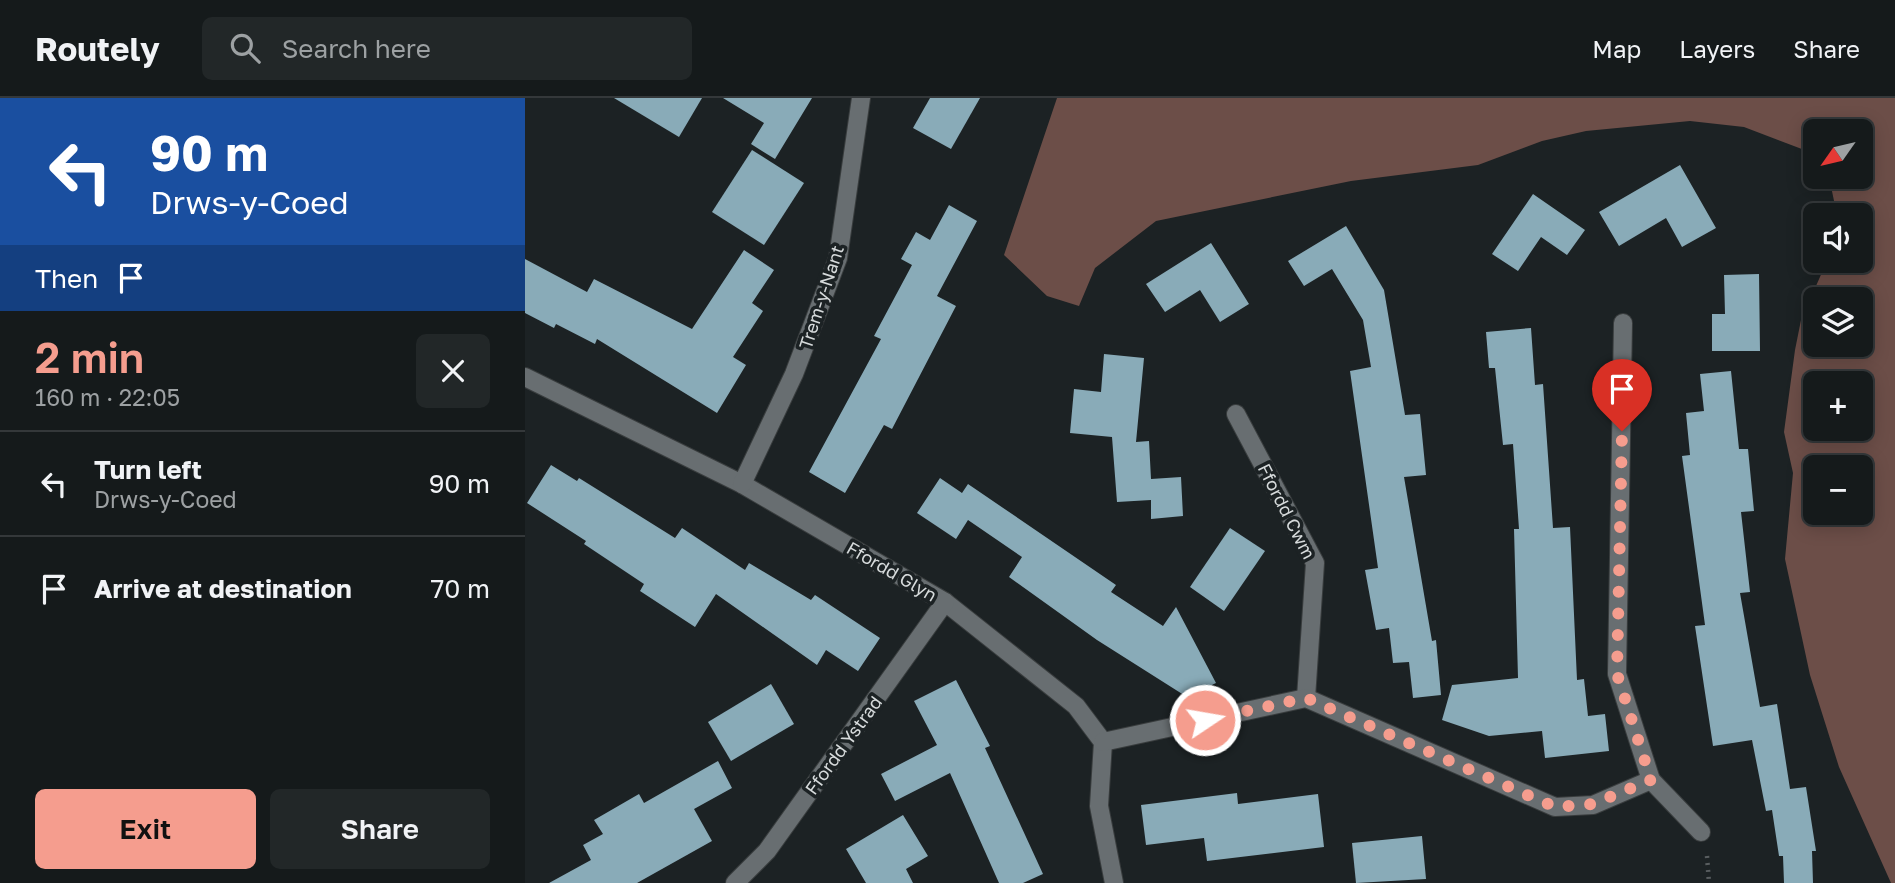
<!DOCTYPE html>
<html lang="en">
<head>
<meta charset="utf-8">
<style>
	body { margin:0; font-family:"Golos Text",sans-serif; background:#222728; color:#f1f3f6; height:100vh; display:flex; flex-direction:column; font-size:26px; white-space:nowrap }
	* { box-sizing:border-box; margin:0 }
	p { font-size:23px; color:#9da1a3 }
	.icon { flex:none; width:38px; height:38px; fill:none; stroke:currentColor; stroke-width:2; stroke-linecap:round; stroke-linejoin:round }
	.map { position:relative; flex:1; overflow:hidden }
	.side { display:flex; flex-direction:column; background:#151a1b; width:525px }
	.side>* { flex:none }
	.top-card { background:#1a4fa0; color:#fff; overflow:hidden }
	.needle { width:46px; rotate:236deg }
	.buttons { position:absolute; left:1278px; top:21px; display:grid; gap:14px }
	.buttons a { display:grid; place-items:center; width:70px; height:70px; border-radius:10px; background:#151a1b; box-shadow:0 4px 18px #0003,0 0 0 2px #34383a; font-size:35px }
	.pin { position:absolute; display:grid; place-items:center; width:60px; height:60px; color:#fff; margin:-72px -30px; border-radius:50% 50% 50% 0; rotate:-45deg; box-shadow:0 0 7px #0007 }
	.pin .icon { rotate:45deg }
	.me { position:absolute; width:77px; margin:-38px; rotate:78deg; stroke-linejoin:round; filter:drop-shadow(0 0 5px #0008) }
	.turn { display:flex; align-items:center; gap:24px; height:147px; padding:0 35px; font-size:32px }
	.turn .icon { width:91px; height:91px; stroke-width:2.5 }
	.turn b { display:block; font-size:49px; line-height:60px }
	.then { display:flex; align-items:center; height:66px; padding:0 35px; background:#0003; gap:14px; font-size:26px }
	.round { display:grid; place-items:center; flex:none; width:74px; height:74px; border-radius:10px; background:#222728 }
	.headline { display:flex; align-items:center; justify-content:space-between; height:119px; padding:0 35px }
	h1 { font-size:42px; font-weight:600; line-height:52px; color:#f59d8e }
	.cta { display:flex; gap:14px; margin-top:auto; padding:14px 35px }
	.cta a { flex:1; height:80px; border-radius:10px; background:#f59d8e; color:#111; font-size:28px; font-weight:600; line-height:80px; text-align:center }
	.cta a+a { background:#222728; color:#f1f3f6 }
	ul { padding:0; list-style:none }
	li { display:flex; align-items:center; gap:21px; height:105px; padding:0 35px; border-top:2px solid #34383a }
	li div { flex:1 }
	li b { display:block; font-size:26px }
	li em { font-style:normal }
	header { display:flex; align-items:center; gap:42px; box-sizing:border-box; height:98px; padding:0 35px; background:#151a1b; border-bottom:2px solid #34383a }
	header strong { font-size:33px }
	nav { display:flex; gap:38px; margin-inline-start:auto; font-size:24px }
	.search { width:490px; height:63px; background:#222728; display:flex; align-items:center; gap:18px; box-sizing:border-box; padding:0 24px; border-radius:10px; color:#9da1a3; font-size:26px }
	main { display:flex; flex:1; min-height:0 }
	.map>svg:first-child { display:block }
	.forest { fill:#6c4e48; fill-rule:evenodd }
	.building { fill:#89abb8 }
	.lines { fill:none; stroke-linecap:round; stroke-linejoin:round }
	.minor-casing { stroke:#393d3e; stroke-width:20 }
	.path { stroke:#595e60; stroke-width:4.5; stroke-dasharray:2 5; stroke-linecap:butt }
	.minor { stroke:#686e71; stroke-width:18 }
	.route { stroke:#f59d8e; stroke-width:12; stroke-dasharray:0 21.6 }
	.labels { text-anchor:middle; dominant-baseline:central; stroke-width:7; stroke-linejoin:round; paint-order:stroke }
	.street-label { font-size:18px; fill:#d6dadb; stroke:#1c2224 }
</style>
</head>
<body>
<header>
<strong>Routely</strong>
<div class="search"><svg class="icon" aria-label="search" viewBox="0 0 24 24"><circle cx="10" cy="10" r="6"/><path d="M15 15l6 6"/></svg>Search here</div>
<nav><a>Map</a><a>Layers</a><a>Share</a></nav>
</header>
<main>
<section class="side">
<div class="top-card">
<div class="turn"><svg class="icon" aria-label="left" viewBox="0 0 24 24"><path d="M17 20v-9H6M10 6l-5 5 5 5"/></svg><div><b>90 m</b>Drws-y-Coed</div></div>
<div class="then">Then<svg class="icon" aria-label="arrive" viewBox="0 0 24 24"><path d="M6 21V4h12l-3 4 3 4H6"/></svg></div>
</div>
<div class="headline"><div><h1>2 min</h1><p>160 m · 22:05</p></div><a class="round"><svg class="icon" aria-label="close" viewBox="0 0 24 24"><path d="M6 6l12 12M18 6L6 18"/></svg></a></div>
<ul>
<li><svg class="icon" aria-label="left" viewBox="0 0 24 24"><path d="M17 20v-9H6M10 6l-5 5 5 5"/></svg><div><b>Turn left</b><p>Drws-y-Coed</p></div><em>90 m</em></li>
<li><svg class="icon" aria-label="arrive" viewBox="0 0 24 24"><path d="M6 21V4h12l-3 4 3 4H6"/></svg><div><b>Arrive at destination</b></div><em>70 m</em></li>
</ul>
<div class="cta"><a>Exit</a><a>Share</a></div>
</section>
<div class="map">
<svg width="1370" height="785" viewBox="0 0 1370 785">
	<rect width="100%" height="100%" fill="#1c2224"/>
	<path class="forest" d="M532,0H1370V785H1366L1314,669L1285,577L1260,461L1268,375L1259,334L1270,252L1276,222L1302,163H1335V117H1312L1304,79H1335V33H1290V56L1219,29L1165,23L1061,33L1017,43L953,67L826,83L631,123L570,170L554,208L522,198L479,157ZM1290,201H1335V247H1290ZM1290,285H1335V331H1290ZM1290,369H1335V415H1290Z"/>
	<g class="building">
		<polygon points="89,0 177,0 154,39"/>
		<polygon points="198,0 287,0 250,61 226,46 239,25"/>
		<polygon points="405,0 455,0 426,51 388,30"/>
		<polygon points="227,52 279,85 239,147 187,114"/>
		<polygon points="1155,67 1191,130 1157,149 1141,120 1094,148 1074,114"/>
		<polygon points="1008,96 1060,132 1042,157 1016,139 993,173 967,156"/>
		<polygon points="424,107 452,123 412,198 431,208 367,331 359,327 320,395 284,374 356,241 349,238 387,167 376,161 391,134 405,142"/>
		<polygon points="821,128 859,192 880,317 895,316 901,377 879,379 907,543 911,542 916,597 888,600 884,564 868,565 864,530 851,532 840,472 853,470 825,273 846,269 838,222 807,171 779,188 763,163"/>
		<polygon points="686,145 724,206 695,224 675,192 640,214 621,186"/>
		<polygon points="219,152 249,172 227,205 238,213 208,259 221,267 192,315 72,241 70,246 31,226 29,230 0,215 0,161 62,194 69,181 167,231"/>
		<polygon points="1234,176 1235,253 1187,253 1187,216 1200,216 1199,177"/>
		<polygon points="1006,230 1010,287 1018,286 1028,430 1045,429 1052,582 1059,581 1063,618 1080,616 1084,653 1020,660 1017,633 964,638 917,622 927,587 993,580 989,431 994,431 988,346 978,347 970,270 964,270 961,234"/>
		<polygon points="579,256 619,260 611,344 624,343 626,381 656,379 658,418 626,421 626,402 592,404 587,339 545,335 549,291 576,294"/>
		<polygon points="1206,273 1214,351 1223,351 1229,413 1216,414 1225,494 1215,495 1235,609 1252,606 1265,691 1281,689 1291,753 1287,753 1288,785 1259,785 1258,758 1254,758 1247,712 1241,713 1227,642 1188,648 1170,528 1180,527 1157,358 1165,357 1161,315 1179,313 1175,276"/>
		<polygon points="26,367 52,383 54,380 150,440 157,430 220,472 224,465 286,502 290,497 355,540 333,573 301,552 292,567 191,496 170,529 115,493 119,486 59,446 61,443 2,405"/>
		<polygon points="415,380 437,395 443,386 591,487 586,494 638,528 651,509 691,585 662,599 572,542 484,479 497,459 443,422 431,441 392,415"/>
		<polygon points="705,430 740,453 699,513 665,489"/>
		<polygon points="431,582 465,648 460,650 518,776 498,785 474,785 425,675 370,703 356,676 412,647 389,603"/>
		<polygon points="246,586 269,626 206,663 183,624"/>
		<polygon points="193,663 207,690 169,711 187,743 112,785 24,785 66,762 58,747 78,736 69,722 114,696 119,705"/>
		<polygon points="712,695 713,706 793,696 799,749 682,763 679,740 621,747 616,707"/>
		<polygon points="378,717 403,758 381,771 388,785 341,785 321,751"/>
		<polygon points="897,738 901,781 831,785 827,745"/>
	</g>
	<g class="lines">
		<defs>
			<g id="minor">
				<polyline points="0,279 217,386 420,504 551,608 578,644 574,708 589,785"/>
				<polyline points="711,316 790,465 781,600"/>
				<polyline points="217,386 269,276 313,160 336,0"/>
				<polyline points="578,644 781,600 1030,709 1068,707 1126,682 1092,576 1098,225"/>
				<polyline points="1126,682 1176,734"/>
				<polyline points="210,785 242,753 420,504"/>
			</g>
		</defs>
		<use href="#minor" class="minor-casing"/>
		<polyline class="path" points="1182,758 1184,785"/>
		<use href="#minor" class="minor"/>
	</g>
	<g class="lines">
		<polyline class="route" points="680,622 781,600 1030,709 1068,706 1126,682 1092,576 1097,333"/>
	</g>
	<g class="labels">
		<g class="street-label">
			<text transform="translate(296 199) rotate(-72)">Trem-y-Nant</text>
			<text transform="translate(762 413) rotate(63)">Ffordd Cwm</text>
			<text transform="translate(367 473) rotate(30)">Ffordd Glyn</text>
			<text transform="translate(318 647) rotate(-54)">Ffordd Ystrad</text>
		</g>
	</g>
</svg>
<div class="buttons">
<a><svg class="needle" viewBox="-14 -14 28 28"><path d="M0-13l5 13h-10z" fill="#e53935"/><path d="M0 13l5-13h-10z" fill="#9da1a3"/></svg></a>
<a><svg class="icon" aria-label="sound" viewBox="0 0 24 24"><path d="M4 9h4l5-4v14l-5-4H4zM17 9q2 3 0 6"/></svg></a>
<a><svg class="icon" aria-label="layers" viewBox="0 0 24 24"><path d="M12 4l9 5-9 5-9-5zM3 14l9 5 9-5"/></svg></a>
<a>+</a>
<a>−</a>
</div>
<div class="pin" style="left:1097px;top:333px;background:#d93025"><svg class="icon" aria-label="arrive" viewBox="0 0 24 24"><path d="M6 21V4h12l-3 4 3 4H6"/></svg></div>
<svg class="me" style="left:680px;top:622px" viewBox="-20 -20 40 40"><circle r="17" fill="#f59d8e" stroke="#fff" stroke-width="3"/><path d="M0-11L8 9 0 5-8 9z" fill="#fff"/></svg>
</div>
</main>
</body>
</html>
